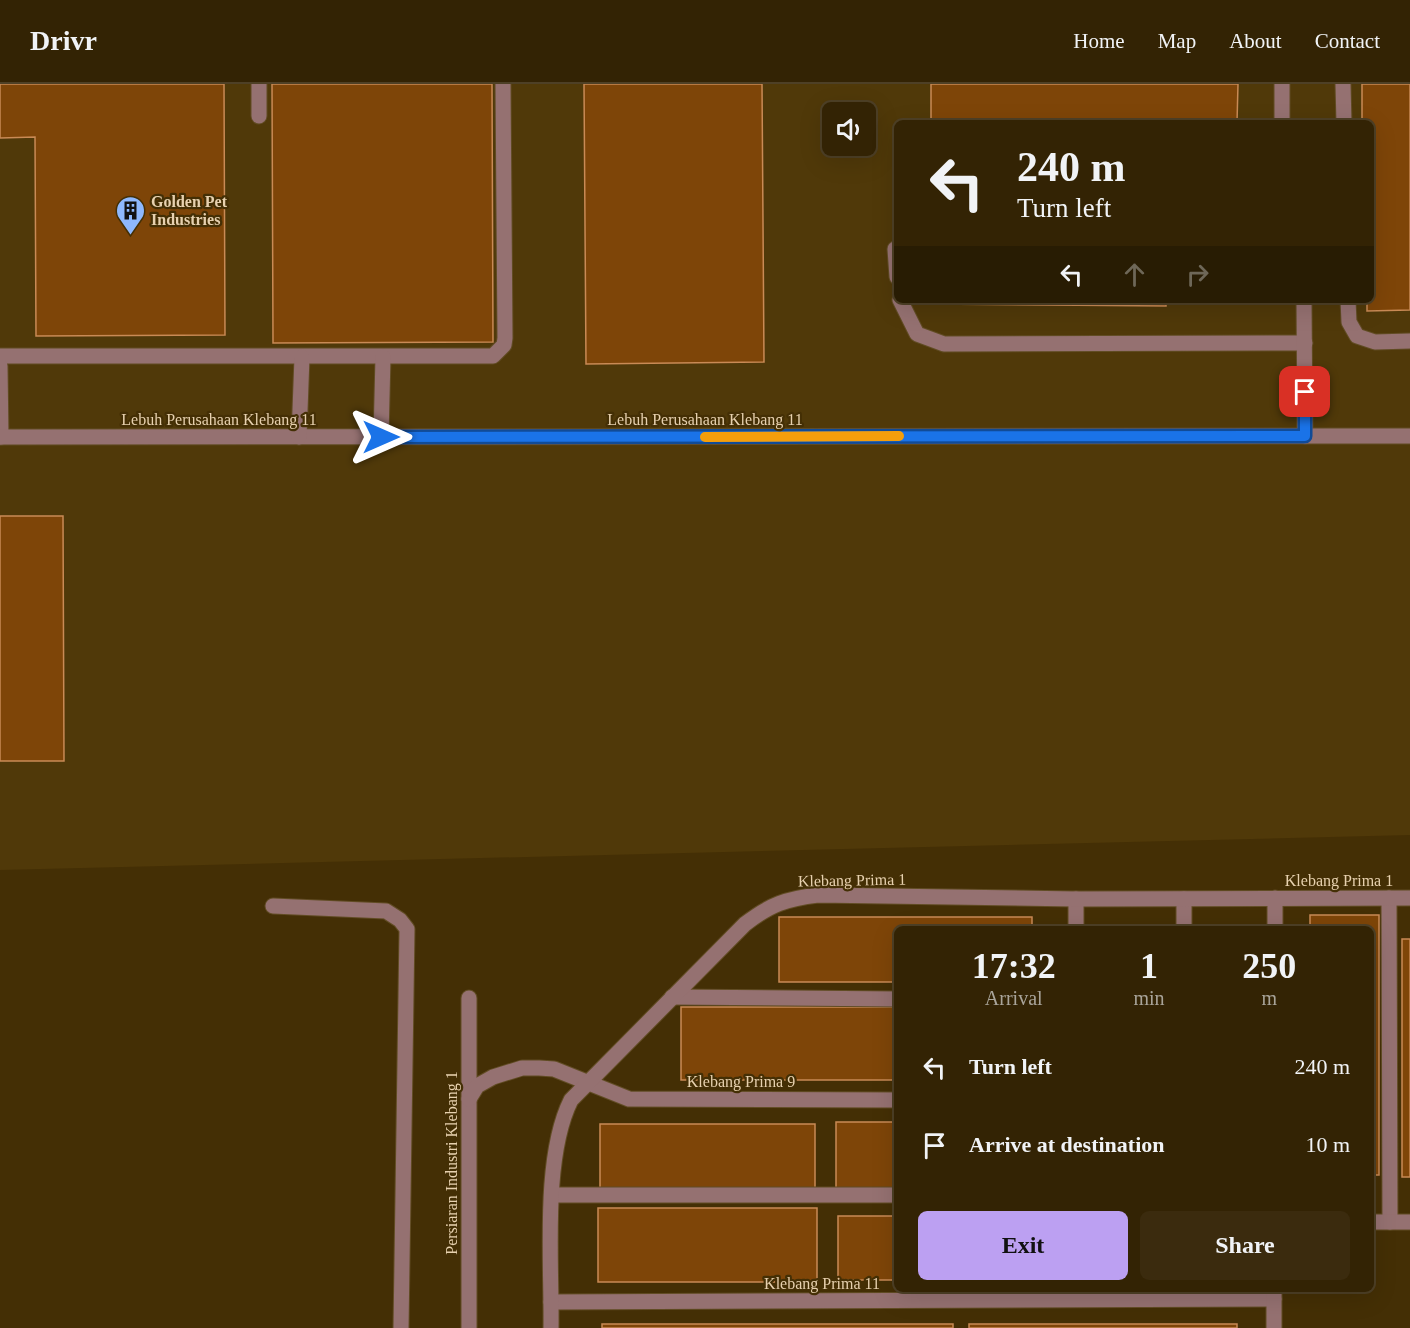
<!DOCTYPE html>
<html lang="en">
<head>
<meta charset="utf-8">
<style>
	body { margin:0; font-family:Georgia,serif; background:#3b2b0e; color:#f1f3f6; height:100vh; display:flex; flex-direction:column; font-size:22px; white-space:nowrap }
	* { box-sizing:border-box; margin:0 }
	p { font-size:20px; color:#a9a49a }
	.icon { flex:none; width:33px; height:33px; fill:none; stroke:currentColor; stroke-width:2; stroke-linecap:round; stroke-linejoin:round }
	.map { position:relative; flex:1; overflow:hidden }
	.sheet { position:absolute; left:894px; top:842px; width:480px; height:366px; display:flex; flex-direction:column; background:#332304; border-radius:9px; box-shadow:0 6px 24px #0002,0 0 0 2px #4e4026 }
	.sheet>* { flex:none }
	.hud { position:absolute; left:894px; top:36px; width:480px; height:183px; border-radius:9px; box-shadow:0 6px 24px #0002,0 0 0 2px #4e4026; background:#332304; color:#f1f3f6; overflow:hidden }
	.buttons { position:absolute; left:822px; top:18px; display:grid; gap:12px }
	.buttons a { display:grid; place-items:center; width:54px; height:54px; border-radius:9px; background:#332304; box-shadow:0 6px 24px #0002,0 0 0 2px #4e4026; font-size:30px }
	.pin { position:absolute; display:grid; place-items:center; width:51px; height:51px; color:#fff; margin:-26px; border-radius:12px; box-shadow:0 3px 9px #0006 }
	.me { position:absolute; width:66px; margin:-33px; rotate:90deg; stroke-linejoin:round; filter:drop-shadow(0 0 4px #0008) }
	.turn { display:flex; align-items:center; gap:21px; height:126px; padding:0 24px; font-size:27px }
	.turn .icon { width:78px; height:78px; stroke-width:2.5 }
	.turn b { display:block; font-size:42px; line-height:51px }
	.lanes { display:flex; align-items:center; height:57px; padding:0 24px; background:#0003; justify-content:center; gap:30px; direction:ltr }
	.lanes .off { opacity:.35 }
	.eta { display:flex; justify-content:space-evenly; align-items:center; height:102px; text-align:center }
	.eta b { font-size:36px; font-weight:600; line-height:42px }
	.action { display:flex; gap:12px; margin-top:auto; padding:12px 24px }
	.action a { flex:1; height:69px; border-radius:9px; background:#bca0f2; color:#111; font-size:24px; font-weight:600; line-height:69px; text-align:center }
	.action a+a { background:#3b2b0e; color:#f1f3f6 }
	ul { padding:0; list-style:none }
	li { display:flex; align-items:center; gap:18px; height:78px; padding:0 24px }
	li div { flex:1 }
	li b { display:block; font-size:22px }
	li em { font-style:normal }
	header { display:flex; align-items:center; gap:36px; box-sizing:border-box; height:84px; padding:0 30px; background:#332304; border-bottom:2px solid #4e4026 }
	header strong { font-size:28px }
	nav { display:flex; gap:33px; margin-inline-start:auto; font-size:21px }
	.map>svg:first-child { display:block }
	.built { fill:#503909; fill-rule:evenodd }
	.building { fill:#7e4508; stroke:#c98a55; stroke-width:1.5 }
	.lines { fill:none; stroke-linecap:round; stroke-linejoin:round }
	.minor-casing { stroke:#614c24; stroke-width:17 }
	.minor { stroke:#957171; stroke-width:15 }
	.route-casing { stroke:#114b97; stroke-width:15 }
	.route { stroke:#1a73e8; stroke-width:10 }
	.slow { stroke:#f59e0b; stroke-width:10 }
	.labels { text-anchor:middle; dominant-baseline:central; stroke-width:4.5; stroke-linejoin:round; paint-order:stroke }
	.poi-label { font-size:16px; font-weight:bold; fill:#e7d1af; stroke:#442f05; text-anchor:start }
	.street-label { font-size:16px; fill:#e7d1af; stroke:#442f05 }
</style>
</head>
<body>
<header>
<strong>Drivr</strong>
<nav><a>Home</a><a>Map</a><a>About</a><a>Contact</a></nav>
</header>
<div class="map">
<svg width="1410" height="1244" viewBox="0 0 1410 1244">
	<rect width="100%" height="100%" fill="#442f05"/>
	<path class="built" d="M0,0H1410V751L0,786ZM832,28H866V62H832ZM897,39H1371V216H897Z"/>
	<g class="building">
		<polygon points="0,0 224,0 225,251 36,252 35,53 0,54"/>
		<polygon points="272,0 492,0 493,258 273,259"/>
		<polygon points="584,0 762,0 764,278 586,280"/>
		<polygon points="931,0 1238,0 1237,39 931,39"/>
		<polygon points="1362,0 1410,0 1410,226 1367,227 1367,216 1371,216 1371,39 1362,39"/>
		<polygon points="930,216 1166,216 1166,222 930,220"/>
		<polygon points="0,432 63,432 64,677 0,677"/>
		<polygon points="1310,831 1379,831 1379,1091 1371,1091 1371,844 1310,844"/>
		<polygon points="779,833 1032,833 1032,844 897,844 897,898 779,898"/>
		<rect x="1402" y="855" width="8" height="238"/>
		<rect x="681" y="923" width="216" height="73"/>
		<rect x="836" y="1038" width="61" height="69"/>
		<rect x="600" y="1040" width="215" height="66"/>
		<rect x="598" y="1124" width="219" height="74"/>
		<rect x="838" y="1132" width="59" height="64"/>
		<rect x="602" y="1240" width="351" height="4"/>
		<rect x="969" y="1240" width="268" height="4"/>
	</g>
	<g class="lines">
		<defs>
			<g id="minor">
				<polyline points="1282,0 1282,39"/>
				<polyline points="1343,0 1344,39"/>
				<polyline points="259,32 259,0"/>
				<polyline points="895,165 897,193"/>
				<polyline points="900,216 917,250 944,260 1305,259"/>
				<polyline points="1304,216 1305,352"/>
				<polyline points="1348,216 1349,238 1357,252 1375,258 1410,257"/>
				<polyline points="0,272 493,272 504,261 505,254 503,0"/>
				<polyline points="0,282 1,353"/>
				<polyline points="0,353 1410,352"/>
				<polyline points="299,353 302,273"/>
				<polyline points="381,353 383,273"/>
				<polyline points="1275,814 1275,844"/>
				<polyline points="1389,814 1390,1138"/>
				<polyline points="1076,815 1076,844"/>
				<polyline points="1184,815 1184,844"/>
				<polyline points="273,822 386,827 400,836 407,845 401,1244"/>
				<polyline points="672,913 897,915"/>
				<polyline points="469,914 469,1244"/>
				<polyline points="469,1015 477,1002 493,993 522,984 539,984 554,985 629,1015 897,1016"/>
				<polyline points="553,1111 897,1111"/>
				<polyline points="1371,1138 1410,1138"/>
				<polyline points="551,1218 1274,1215"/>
				<path d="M551,1244C552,1179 542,1074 571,1016L745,840C771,820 786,815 818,811L1076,815L1410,814"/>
				<polyline points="1274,1244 1274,1204"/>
			</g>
		</defs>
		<use href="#minor" class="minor-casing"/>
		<use href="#minor" class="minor"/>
	</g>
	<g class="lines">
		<defs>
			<polyline id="route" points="381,353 1305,352 1305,308"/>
		</defs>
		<use href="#route" class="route-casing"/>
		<use href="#route" class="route"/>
		<polyline class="slow" points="705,353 899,352"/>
	</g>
	<defs>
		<symbol id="building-pin" viewBox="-11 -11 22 30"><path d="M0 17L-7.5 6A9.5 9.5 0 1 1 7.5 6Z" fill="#8eb8fd" stroke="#442f05"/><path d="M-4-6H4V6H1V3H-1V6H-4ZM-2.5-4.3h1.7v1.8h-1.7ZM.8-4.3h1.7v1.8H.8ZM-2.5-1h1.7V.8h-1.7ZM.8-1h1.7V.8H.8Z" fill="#111"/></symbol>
	</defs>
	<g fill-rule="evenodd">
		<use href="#building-pin" x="114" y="110" width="33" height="45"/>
	</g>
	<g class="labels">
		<g class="poi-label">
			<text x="151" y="117">Golden Pet<tspan x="151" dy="18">Industries</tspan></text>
		</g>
		<g class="street-label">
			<text x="219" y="335">Lebuh Perusahaan Klebang 11</text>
			<text x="705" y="335">Lebuh Perusahaan Klebang 11</text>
			<text transform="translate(852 796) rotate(-1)">Klebang Prima 1</text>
			<text x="1339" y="796">Klebang Prima 1</text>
			<text x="741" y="997">Klebang Prima 9</text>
			<text transform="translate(451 1079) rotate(-90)">Persiaran Industri Klebang 1</text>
			<text x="822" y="1199">Klebang Prima 11</text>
		</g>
	</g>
</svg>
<div class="buttons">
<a><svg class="icon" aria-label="sound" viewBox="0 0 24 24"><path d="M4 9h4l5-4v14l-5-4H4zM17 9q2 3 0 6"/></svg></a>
</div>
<div class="pin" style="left:1305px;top:308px;background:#d93025"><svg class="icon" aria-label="arrive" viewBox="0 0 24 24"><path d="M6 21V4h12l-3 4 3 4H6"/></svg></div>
<svg class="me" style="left:381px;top:353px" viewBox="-20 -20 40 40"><path d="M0-17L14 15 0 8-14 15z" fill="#1a73e8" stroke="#fff" stroke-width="4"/></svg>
<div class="hud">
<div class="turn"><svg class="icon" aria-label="left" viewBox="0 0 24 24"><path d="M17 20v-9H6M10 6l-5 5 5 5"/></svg><div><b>240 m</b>Turn left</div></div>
<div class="lanes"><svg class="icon" aria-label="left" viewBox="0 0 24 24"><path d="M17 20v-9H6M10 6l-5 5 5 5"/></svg><svg class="icon off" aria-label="ahead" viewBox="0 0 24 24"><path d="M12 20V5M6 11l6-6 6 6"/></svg><svg class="icon off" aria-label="right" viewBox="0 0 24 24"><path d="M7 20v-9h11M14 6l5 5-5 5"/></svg></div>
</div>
<section class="sheet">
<div class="eta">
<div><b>17:32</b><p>Arrival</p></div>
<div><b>1</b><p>min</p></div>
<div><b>250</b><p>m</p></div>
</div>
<ul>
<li><svg class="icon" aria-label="left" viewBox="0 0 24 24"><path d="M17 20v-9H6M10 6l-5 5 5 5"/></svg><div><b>Turn left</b></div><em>240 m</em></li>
<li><svg class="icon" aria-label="arrive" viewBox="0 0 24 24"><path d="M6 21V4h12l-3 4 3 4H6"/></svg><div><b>Arrive at destination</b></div><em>10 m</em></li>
</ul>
<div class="action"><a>Exit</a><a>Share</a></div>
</section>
</div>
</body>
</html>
